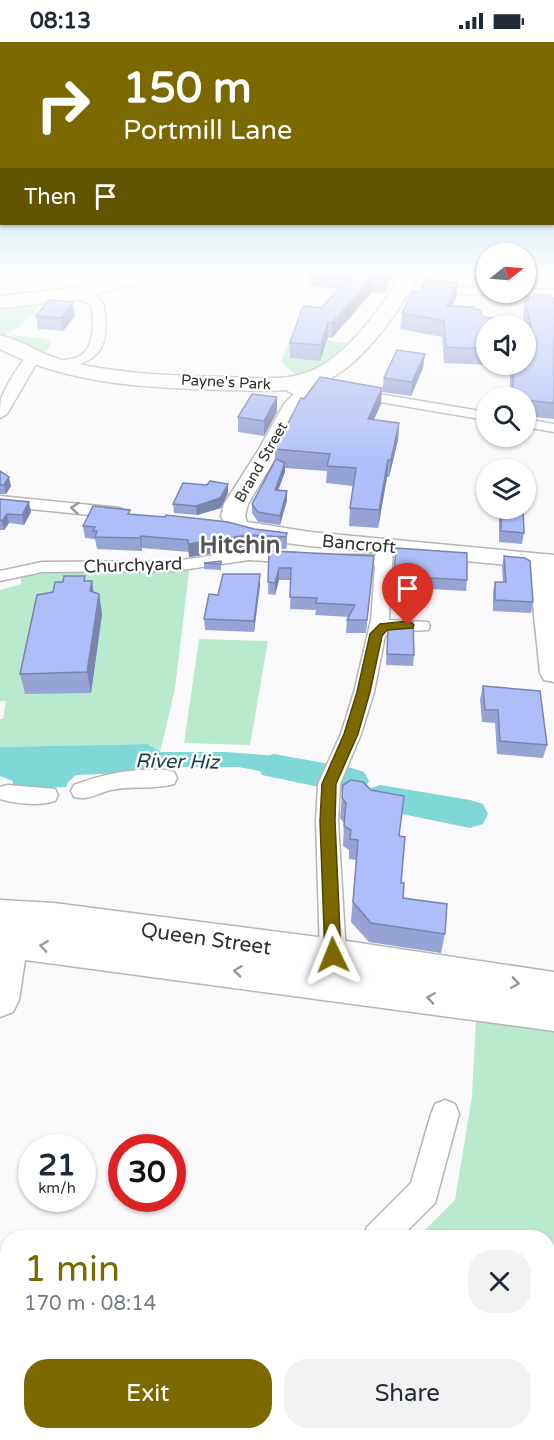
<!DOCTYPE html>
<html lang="en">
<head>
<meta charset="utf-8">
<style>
	body { margin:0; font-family:"Varela Round",sans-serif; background:#f2f2f3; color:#1f2937; height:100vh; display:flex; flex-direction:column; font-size:22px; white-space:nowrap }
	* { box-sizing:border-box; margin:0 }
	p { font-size:20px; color:#747a83 }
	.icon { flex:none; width:33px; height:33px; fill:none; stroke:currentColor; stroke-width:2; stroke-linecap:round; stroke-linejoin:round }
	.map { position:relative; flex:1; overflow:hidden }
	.drawer { position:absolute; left:0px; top:1188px; width:555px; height:210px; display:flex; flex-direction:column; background:#fff; border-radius:24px 24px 0 0; box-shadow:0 2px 4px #0004 }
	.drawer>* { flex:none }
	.hud { position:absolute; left:0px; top:0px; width:555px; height:183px; box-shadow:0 2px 4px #0004; background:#7b6900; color:#fff; overflow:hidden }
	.needle { width:39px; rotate:73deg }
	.tools { position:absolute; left:476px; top:201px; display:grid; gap:12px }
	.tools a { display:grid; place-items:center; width:60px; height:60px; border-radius:50%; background:#fff; box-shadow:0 2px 4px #0004; font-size:30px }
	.speed { position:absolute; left:18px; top:1092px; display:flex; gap:12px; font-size:30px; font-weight:700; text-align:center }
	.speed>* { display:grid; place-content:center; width:78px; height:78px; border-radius:50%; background:#fff; box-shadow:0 2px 4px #0004; line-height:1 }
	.speed small { font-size:15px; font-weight:400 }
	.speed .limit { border:9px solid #d22; background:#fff; color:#111 }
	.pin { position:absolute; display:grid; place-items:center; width:51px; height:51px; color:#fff; margin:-62px -26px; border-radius:50% 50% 50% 0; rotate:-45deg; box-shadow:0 0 6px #0007 }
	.pin .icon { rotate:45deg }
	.me { position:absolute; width:66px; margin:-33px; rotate:358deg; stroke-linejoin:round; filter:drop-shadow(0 0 4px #0008) }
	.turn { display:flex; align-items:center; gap:21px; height:126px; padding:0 24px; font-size:27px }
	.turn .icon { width:78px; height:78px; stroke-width:2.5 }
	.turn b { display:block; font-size:42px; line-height:51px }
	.then { display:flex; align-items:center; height:57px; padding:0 24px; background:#0003; gap:12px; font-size:22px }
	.round { display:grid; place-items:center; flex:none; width:63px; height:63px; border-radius:24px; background:#f2f2f3 }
	.summary { display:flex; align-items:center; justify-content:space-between; height:102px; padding:0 24px }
	h1 { font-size:36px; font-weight:600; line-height:45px; color:#7b6900 }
	.primary-button { display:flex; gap:12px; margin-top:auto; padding:12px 24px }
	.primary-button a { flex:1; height:69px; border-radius:24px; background:#7b6900; color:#fff; font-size:24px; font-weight:600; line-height:69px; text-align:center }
	.primary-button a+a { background:#f2f2f3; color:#1f2937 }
	.status { display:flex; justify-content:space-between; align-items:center; height:42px; padding:0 30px; background:#fff; direction:ltr }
	.status svg { height:16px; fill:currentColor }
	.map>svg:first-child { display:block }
	.green { fill:#b9eace }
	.water { fill:#7fd7d8 }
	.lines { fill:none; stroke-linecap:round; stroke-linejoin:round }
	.river { fill:#7fd7d8; fill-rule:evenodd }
	.street-casing { stroke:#b5b5b7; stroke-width:3 }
	.secondary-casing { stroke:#b5b5b7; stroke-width:3 }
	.primary-casing { stroke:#b5b5b7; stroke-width:3 }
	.street { fill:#fff; fill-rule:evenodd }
	.secondary { fill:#fff; fill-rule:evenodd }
	.primary { fill:#fff; fill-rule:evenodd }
	.wall { fill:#96a3d5 }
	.shaded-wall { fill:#7a85ae }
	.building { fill:#aebef8; stroke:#7a85ae; stroke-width:1.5 }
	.oneway { stroke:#989898 }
	.route { fill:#7b6900; stroke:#504400; stroke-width:1.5 }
	.labels { text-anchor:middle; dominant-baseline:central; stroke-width:5; stroke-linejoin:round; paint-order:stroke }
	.far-street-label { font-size:15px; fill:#303131; stroke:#fff }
	.street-label { font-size:18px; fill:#303131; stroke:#fff }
	.water-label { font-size:20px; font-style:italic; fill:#194243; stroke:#fff }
	.near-street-label { font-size:21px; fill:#303131; stroke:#fff }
	.district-label { font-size:24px; font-weight:bold; fill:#525354; stroke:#fff }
</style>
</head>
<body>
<div class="status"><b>08:13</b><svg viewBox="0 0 49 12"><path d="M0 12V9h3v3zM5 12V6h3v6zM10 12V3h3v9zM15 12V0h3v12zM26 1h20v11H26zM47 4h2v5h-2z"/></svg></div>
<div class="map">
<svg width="554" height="1398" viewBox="0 0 554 1398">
	<rect width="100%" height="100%" fill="#f9f9fb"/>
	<g class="green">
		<polygon points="35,262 38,267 17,286 4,293 0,290 0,263"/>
		<polygon points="292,292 346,301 327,326 300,336 281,320"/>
		<polygon points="12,293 46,297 51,302 46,310 8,295"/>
		<polygon points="47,527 189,529 175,647 160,710 148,702 0,705 0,677 3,677 6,659 0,659 0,548 21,542 21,534"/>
		<polygon points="199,597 268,599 250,703 184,701"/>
		<polygon points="476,977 554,986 554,1398 0,1398 0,1317 7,1316 8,1390 548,1390 548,1196 418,1195 455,1158 472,1054"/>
	</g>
	<polygon class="water" points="148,702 160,710 226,710 265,713 306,720 319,729 318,734 309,738 238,725 153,725 149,730 76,733 68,740 66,745 12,747 13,739 0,734 0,705"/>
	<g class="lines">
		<g class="river">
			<polygon points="274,712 352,726 364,730 369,739 364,748 352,752 262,733 257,724 262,715"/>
			<polygon points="380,743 470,758 483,762 488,772 483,782 470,786 368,765 363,756 368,747"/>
		</g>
		<defs>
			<g id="street">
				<polygon points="404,243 486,245 486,250 491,250 486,253 400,249 398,247"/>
				<polygon points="525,247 554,248 554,256 513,254 507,250 525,250"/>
				<path d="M74,248L96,254L103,261C111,303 102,321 59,327L52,323L54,320C62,318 71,318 78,315C96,307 94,278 91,262L70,254L68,252Z"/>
				<path d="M33,311L40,315L7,372L0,376C0,370 0,363 1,357C5,346 22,314 33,311Z"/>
				<polygon points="314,341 486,370 486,378 315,349 293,352 286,348 288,345"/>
				<polygon points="525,377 554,382 554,390 525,385"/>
				<polygon points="0,454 120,466 128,471 120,476 0,464"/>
				<polygon points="385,500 391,501 393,505 389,578 428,580 430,584 428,588 389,590 385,594 374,650 361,692 340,742 338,779 346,913 340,933 331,936 322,933 318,925 320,913 316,779 318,742 341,692 354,650 371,578 375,524 341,521 338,517 341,513 376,513 379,501"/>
				<polygon points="249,508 297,511 303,512 306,516 303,520 297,521 249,518 175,529 42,530 0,539 0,529 42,520 175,519"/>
				<path d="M138,728H166L174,730L177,736L174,742C153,748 133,743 111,748C99,751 87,759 74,755L71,749L74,743C95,735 116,730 138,728Z"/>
				<path d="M8,743L55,747L58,753L55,759C40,764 15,762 0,757V745Z"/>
				<polygon points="445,1058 455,1062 459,1072 435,1161 400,1196 363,1196 367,1185 411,1141 431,1072 435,1062"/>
				<polygon points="0,1253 8,1254 8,1287 0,1285"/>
			</g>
			<g id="secondary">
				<polygon points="327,324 334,326 337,330 300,369 281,407 248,462 245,474 247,480 310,490 554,513 554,640 544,638 540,631 529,525 310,504 255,497 229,490 221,474 224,462 259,407 284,362 320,326"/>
				<polygon points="0,858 54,861 333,897 554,930 554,989 25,918 19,958 13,970 0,975"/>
			</g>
			<g id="primary">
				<polygon points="135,231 164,231 161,235 74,258 0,266 0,254 74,246"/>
				<path d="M401,231H419C402,266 364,320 329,337C296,352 260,349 226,348C149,346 69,343 0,307V293C23,299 44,314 68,320C120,332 174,334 227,335C256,336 286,340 313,328C347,313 384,264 401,231Z"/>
			</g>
		</defs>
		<use href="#street" class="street-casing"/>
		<use href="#secondary" class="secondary-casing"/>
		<use href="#primary" class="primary-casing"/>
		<use href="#street" class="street"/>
		<use href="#secondary" class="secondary"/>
		<use href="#primary" class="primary"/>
	</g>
	<g class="wall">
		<polygon points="309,231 392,231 385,251 372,250 332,296 328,295 320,319 290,316 290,301 339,247 309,244"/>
		<polygon points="420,250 456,256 453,264 474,267 486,284 486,322 493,322 493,323 444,321 442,295 400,287 402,271"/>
		<polygon points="534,252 554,256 554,377 525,374 525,356 510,356 510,322 525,322 527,296 523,274 525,259 527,259 527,255 533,256"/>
		<polygon points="36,274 75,274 63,289 38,287"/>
		<polygon points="425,312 423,326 411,354 382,350 384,336"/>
		<polygon points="381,362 374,378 399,381 398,398 389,435 387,435 378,486 349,484 350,466 353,444 326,441 327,429 285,426 285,430 278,448 287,449 287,458 280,483 258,480 252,471 252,462 275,419 275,407"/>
		<polygon points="277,370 264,394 238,390 238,375"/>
		<polygon points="0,429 11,444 6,452 0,452"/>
		<polygon points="228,442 228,451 221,466 197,473 174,471 173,462"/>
		<polygon points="0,457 31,470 24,483 9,481 4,488 0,488"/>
		<polygon points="499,466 523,466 524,491 522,502 499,500"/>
		<polygon points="130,472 287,491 287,503 286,507 249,506 189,515 189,510 142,506 142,509 97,507 95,497 85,496 83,484"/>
		<polygon points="396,506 467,538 466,549 393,545"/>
		<polygon points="269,509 374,514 366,591 346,591 347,578 349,575 315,573 316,568 290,567 291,538 279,538 275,553 268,552"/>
		<polygon points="504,514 533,560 531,571 493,569 493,550 495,540 503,540 502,525"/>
		<polygon points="221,519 221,528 204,527 204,521"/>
		<polygon points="86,539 94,550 99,552 102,572 91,651 25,652 20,632 53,550"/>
		<polygon points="260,543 254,590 205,588 204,577 218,553"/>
		<polygon points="388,584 414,613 413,624 386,623"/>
		<polygon points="483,644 547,703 543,716 497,712 495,681 482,680 480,657"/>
		<polygon points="343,743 399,794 401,841 403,856 445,892 441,911 369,900 351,880 356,818 349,817 349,808 343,804 344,781 340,776"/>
	</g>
	<g class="shaded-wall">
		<polygon points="388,231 392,231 385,251 386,236"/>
		<polygon points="373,235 372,250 332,296 332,281"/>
		<polygon points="458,241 456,256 445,280 447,264"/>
		<polygon points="73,260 75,274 63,289 61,276"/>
		<polygon points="328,280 328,295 320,319 321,303"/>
		<polygon points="425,312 423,326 411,354 412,340"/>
		<polygon points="382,346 381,362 366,394 368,377"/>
		<polygon points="277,355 277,370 264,394 264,379"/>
		<polygon points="399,381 398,398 389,435 391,418"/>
		<polygon points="388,418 387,435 378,486 379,468"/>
		<polygon points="285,421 285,430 275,457 275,448"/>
		<polygon points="9,435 11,444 6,452 4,443"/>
		<polygon points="228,442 228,451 221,466 197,473 196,464"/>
		<polygon points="287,449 287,458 280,483 280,474"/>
		<polygon points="29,460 31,470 24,483 22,473"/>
		<polygon points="7,472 9,481 4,488 2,479"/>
		<polygon points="248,493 249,506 189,515 188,502"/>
		<polygon points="141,494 142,506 142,509 140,496"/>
		<polygon points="279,526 279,538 275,553 275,541"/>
		<polygon points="260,532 260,543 254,590 254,579"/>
		<polygon points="92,539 95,559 90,549"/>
		<polygon points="99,552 102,572 91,651 87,630"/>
	</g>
	<g class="building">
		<polygon points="322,231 388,231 386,236 373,235 332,281 328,280 321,303 290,301 303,264 321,266 352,233"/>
		<polygon points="427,237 458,241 447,264 474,265 474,267 480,268 483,275 492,276 493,284 486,284 486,307 446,305 444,279 402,271 413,249 420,250"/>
		<polygon points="534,252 550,253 551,256 554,256 554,361 525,358 525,356 513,356 513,322 525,322 525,296 534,297 525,259 528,259 527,255 534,256"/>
		<polygon points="49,258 73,260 61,276 36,274"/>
		<polygon points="397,308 425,312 412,340 384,336"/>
		<polygon points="320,335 382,346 368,377 399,381 391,418 388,418 379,468 350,466 356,426 327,424 330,412 275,407 301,356 304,357"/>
		<polygon points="252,352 277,355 264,379 238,375"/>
		<polygon points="276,417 285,421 275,448 287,449 280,474 258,470 252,462"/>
		<polygon points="0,429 9,435 4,443 0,443"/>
		<polygon points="210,439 228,442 220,456 196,464 173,462 183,441 207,443"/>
		<polygon points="0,457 29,460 22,473 7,472 2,479 0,478"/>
		<polygon points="93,464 130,468 128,472 165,475 166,473 228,480 254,487 287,491 286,495 248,493 188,502 188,498 141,494 140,496 95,495 97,489 93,489 95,485 83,484"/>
		<polygon points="501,466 523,466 524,491 501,489"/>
		<polygon points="396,506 467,511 467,538 394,534"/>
		<polygon points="269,509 374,514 367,578 347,578 355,563 316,561 317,556 290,555 291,526 279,526 275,541 268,540"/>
		<polygon points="504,514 525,516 530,519 533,560 495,558 495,540 506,540"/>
		<polygon points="221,519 221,522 204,521"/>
		<polygon points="223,532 260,532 254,579 204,577 209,552 218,553"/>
		<polygon points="64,534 85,534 84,539 92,539 90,549 99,552 87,630 20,632 37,553 53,550 55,540 63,540"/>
		<polygon points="413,580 414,613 387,612 388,584 391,581"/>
		<polygon points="483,644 540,649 547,703 500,699 498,668 485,668"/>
		<polygon points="351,738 363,740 371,748 404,754 399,794 405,795 401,841 404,841 403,856 447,862 445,892 371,881 353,860 358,798 350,797 351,788 344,784 346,761 342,756 343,743"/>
	</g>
	<defs><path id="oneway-chevron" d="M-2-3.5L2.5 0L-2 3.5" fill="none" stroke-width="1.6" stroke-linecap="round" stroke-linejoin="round" transform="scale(1.5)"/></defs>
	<g class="oneway">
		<use href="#oneway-chevron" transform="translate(75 466) rotate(-174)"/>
		<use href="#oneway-chevron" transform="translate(44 904) rotate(-172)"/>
		<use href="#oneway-chevron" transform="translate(238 929) rotate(-173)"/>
		<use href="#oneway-chevron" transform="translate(515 941) rotate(9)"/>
		<use href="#oneway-chevron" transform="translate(431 956) rotate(-171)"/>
	</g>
	<linearGradient id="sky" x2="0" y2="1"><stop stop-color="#7ec2e2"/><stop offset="0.54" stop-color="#fcfcfd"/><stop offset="1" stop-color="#fcfcfd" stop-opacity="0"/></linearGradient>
	<rect width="554" height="426" fill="url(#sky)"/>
	<polygon class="route" points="408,579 414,583 413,586 387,588 382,594 370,650 358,692 336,742 335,779 341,913 339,918 333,920 327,918 325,913 320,779 322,742 344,692 357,650 370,592 380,582"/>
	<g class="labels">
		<g class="far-street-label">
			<text transform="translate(226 340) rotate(3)">Payne's Park</text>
			<text transform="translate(261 420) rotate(-60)">Brand Street</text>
		</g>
		<g class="street-label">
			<text transform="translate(359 502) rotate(5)">Bancroft</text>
			<text transform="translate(133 523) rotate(-2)">Churchyard</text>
		</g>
		<g class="water-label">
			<text transform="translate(177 720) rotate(1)">River Hiz</text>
		</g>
		<g class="near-street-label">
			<text transform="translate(206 897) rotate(8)">Queen Street</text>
		</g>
		<g class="district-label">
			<text x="240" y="503">Hitchin</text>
		</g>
	</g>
</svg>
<div class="tools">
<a><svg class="needle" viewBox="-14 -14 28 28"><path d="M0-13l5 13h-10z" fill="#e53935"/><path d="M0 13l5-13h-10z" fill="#747a83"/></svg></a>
<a><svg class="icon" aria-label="sound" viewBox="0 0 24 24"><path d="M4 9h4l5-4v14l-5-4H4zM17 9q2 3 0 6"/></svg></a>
<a><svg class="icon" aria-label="search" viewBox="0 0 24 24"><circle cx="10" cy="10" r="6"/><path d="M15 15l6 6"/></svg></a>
<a><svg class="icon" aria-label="layers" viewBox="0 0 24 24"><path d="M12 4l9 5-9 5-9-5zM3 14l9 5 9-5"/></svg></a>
</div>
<div class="speed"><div>21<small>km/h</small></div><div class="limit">30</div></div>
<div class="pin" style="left:408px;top:583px;background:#d93025"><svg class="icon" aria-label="arrive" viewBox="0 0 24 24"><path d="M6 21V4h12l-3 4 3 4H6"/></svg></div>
<svg class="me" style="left:333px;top:913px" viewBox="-20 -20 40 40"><path d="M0-17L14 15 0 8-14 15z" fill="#7b6900" stroke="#fff" stroke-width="4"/></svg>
<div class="hud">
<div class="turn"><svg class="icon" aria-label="right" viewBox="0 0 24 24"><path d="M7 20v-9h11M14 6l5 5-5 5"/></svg><div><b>150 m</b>Portmill Lane</div></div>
<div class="then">Then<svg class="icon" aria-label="arrive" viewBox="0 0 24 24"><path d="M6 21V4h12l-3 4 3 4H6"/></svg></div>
</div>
<section class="drawer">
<div class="summary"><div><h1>1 min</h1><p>170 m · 08:14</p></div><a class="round"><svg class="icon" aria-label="close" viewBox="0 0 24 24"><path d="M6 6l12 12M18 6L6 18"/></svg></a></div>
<div class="primary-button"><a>Exit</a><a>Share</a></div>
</section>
</div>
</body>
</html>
